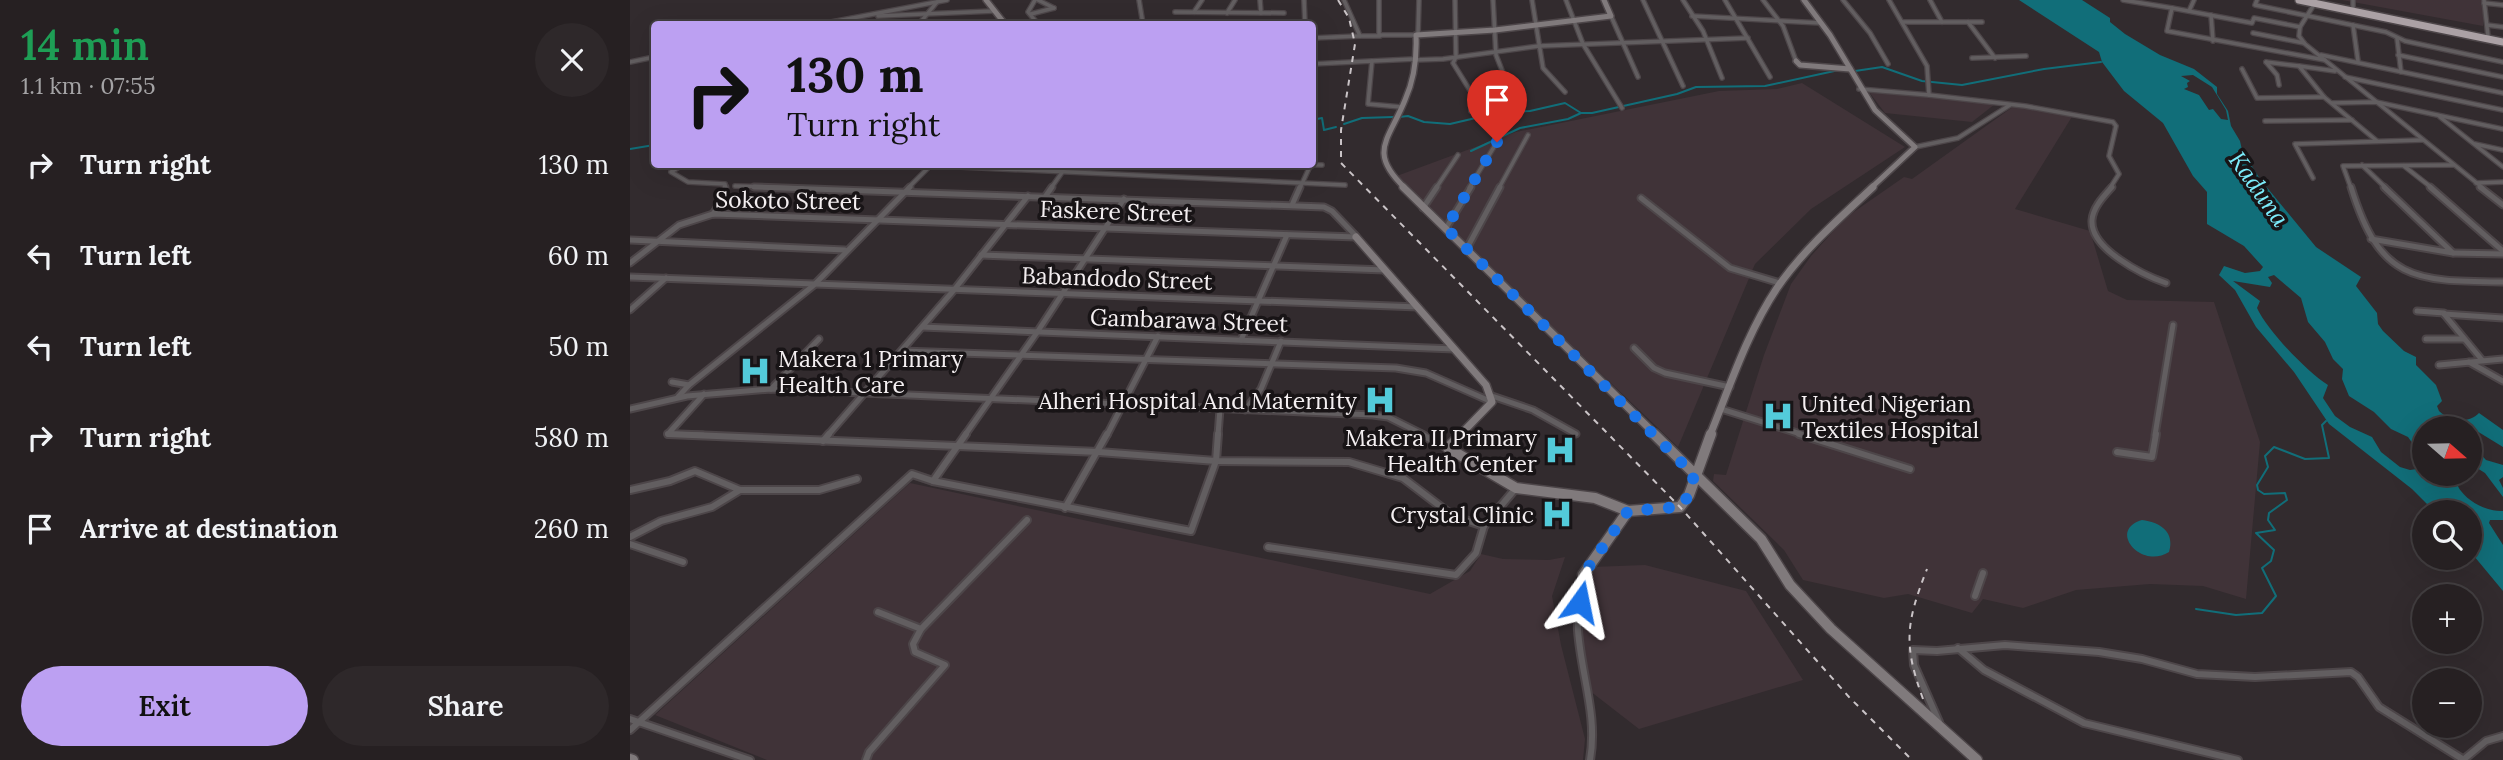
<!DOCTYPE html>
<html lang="en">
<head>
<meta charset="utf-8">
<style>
	body { margin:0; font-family:Lora,serif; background:#2e282a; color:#f1f3f6; height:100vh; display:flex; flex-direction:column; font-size:26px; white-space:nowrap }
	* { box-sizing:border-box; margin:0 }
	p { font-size:23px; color:#a4a3a5 }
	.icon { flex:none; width:38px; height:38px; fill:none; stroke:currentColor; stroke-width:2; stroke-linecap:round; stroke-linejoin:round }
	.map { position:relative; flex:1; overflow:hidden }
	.details { display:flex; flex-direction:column; background:#262022; width:630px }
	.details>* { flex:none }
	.hud { position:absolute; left:21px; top:21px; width:665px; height:147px; border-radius:7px; box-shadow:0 7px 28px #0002,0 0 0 2px #423e40; background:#bca0f2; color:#111; overflow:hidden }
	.needle { width:46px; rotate:110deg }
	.buttons { position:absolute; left:1782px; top:416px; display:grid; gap:14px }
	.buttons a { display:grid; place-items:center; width:70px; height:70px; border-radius:50%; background:#262022; box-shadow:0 7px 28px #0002,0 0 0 2px #423e40; font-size:35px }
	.pin { position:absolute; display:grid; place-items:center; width:60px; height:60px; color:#fff; margin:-72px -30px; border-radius:50% 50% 50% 0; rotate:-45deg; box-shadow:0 0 7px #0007 }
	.pin .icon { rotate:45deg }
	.me { position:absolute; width:77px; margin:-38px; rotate:12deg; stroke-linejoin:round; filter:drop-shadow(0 0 5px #0008) }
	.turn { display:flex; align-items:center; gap:24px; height:147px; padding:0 21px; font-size:32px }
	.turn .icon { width:91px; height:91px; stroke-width:2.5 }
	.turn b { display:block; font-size:49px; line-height:60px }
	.round { display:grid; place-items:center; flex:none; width:74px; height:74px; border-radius:37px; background:#2e282a }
	.headline { display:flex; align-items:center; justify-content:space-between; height:119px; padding:0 21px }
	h1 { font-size:42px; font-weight:600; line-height:52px; color:#1e9e55 }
	.cta { display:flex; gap:14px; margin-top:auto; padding:14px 21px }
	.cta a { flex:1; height:80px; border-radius:42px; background:#bca0f2; color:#111; font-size:28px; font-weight:600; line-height:80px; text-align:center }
	.cta a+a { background:#2e282a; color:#f1f3f6 }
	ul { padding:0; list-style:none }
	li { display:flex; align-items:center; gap:21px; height:91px; padding:0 21px }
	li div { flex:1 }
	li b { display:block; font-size:26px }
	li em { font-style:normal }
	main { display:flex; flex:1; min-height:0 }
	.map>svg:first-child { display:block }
	.built { fill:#403338 }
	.water { fill:#116e79; fill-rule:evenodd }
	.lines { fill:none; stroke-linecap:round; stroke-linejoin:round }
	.stream { stroke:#116e79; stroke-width:2 }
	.street-far2-casing { stroke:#4d4649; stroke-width:6 }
	.street-far1-casing { stroke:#4d4649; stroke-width:9 }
	.street-casing { stroke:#4d4649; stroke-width:10 }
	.secondary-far2-casing { stroke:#4d4649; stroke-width:8 }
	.secondary-far1-casing { stroke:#4d4649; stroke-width:10 }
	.secondary-casing { stroke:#4d4649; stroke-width:13 }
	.highway-casing { stroke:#4d4649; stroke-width:10 }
	.street-far2 { stroke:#625e60; stroke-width:3.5 }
	.street-far1 { stroke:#625e60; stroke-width:5 }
	.street { stroke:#625e60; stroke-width:6 }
	.secondary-far2 { stroke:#807a7c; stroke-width:5 }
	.secondary-far1 { stroke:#807a7c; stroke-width:7 }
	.secondary { stroke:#807a7c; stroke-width:10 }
	.highway { stroke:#aba1a5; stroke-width:7 }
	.rail { stroke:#cac4c7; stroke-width:2; stroke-dasharray:6 6; stroke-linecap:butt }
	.route { stroke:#1a73e8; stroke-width:12; stroke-dasharray:0 21.6 }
	.labels { text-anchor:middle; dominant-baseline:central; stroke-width:7; stroke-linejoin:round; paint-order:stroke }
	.street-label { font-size:23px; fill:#f4eff1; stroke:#181416 }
	.poi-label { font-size:23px; fill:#f4eff1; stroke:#181416; text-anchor:end }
	.water-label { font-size:24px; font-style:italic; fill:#7cecfb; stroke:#181416 }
</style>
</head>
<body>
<main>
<section class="details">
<div class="headline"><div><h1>14 min</h1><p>1.1 km · 07:55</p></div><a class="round"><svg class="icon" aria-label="close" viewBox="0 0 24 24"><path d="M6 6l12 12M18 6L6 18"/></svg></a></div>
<ul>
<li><svg class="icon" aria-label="right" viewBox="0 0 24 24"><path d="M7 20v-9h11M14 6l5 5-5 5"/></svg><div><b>Turn right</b></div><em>130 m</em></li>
<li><svg class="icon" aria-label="left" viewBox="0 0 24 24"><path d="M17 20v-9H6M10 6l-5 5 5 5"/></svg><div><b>Turn left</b></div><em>60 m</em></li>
<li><svg class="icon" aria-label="left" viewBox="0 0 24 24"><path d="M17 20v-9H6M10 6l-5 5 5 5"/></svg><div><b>Turn left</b></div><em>50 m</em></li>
<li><svg class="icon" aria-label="right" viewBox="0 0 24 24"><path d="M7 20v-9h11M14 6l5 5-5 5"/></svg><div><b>Turn right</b></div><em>580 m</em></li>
<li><svg class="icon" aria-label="arrive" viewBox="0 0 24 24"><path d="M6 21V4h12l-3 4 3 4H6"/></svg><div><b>Arrive at destination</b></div><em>260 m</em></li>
</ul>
<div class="cta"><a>Exit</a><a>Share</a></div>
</section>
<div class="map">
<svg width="1873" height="760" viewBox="0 0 1873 760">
	<rect width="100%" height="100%" fill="#322b2e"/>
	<g class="built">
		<polygon points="1712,0 1854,0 1853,26"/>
		<polygon points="1172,83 1275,147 1181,209 1125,264 1048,447 764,177 886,132 1089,91 1147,89"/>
		<polygon points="1239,92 1304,96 1365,104 1342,122 1255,113"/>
		<polygon points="1384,106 1443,115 1385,209 1460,231 1478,291 1497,300 1584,302 1630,442 1616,599 1573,586 1520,584 1446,590 1393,608 1353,599 1342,613 1278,594 1254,598 1173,580 1154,550 1083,481 1084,474 1096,475 1134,355 1161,284 1181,256 1215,218 1274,177 1282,179"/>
		<polygon points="280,483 800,594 840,571 851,554 873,559 919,560 935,557 922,596 931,645 955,739 953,760 137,760 25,715"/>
		<polygon points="1015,565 1116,591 1173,680 1009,729 960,691 944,627 962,567"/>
	</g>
	<g class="water">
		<path d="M1389,0H1452L1480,18V22L1495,34L1530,55L1564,69L1587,87V94L1598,111L1601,126L1610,141L1612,150L1630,179L1686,247L1731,277L1726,286L1747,313L1748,324L1753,331L1774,351L1786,357V365L1806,385L1812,401L1807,406L1809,411C1822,423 1839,423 1849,413L1873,430V447L1837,425H1833L1834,429L1818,425L1817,429H1794V458L1784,451L1783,444L1778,437L1761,429L1744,412L1719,396L1712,379L1713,369L1703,359L1695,342L1678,322L1671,298L1644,275L1638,277L1642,283L1640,287L1603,281L1630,301L1627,308C1637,330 1677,372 1698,385L1693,398L1705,416L1720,427L1742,437L1751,452L1770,467L1780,470L1794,468V474H1825C1827,480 1827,487 1831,491C1840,503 1859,512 1873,511V520H1860L1859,523L1873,545V591L1839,550V513H1806L1782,489L1699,424L1664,372L1626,327L1605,290L1589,275L1594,266L1615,273L1630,271L1633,267L1614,246L1577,224V192L1563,176L1533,123L1494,91L1472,62L1469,52ZM1551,76L1563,75L1582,87L1596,110L1598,120L1591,119L1583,109L1579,110L1569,95L1554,89L1558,87L1557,83L1560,81Z"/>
		<polygon points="1839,442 1856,460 1873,465 1873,477 1869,480 1873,488 1873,497 1855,473 1839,463"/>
		<path d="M1512,520C1530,522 1545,532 1539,552C1511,570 1477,530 1512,520Z"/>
	</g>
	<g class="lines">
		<g class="stream">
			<polyline points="1225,71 1252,67 1292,81 1332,85 1414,69 1471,62"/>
			<polyline points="769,117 778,116 794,122 820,124 867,113 900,111 935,103 951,113 962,113 1047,94 1066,87 1135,86 1209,70"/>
			<polyline points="682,120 692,118 694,130 706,127"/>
			<polyline points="714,124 732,118 763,117"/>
			<polyline points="0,149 24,145"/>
			<polyline points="841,151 890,128 938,119 951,113"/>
			<polyline points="1566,609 1606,615 1632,613 1646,596 1632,568 1641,561 1644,550 1626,533 1645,530 1638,520 1639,513 1657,500 1655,493 1634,494 1628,490 1627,485 1638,467 1635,456 1644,447 1675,459 1699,458 1692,425 1696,421"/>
		</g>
		<defs>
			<g id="street-far2">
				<polyline points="405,0 398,12 408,24"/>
				<polyline points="408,0 424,8"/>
				<polyline points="509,0 513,24"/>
				<polyline points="630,0 631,13"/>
				<polyline points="674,0 675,24"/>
				<polyline points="714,0 730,36 750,36"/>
				<polyline points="749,0 749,35 786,35"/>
				<polyline points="825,0 826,57 823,63 841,92 841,111"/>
				<polyline points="863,0 866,55 877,83"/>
				<polyline points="902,0 913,68 935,92"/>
				<polyline points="936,0 953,44 992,108"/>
				<polyline points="1013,0 1053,86"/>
				<polyline points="1053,0 1073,31 1092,78"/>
				<polyline points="1095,0 1140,77"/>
				<polyline points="1133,0 1153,26 1166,61"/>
				<polyline points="1213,0 1240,33 1258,64"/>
				<polyline points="1300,0 1312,22"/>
				<polyline points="1493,0 1542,8"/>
				<polyline points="1627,0 1625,5 1756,32 1775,41 1873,62"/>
				<polyline points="1723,0 1723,10"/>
				<polyline points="1854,0 1858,36"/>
				<polyline points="1685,3 1670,27 1669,36 1675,44 1853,188"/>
				<polyline points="1854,3 1873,5"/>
				<polyline points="1559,11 1564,0"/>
				<polyline points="545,12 654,13"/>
				<polyline points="564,12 572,0"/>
				<polyline points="597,13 605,0"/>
				<polyline points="401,14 424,8"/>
				<polyline points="1581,15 1583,41"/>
				<polyline points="248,16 364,11"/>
				<polyline points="981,16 1008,77"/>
				<polyline points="1062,16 1191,23"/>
				<polyline points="1272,22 1352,22"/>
				<polyline points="1338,22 1365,58"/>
				<polyline points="191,24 317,0"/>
				<polyline points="289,24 307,2"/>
				<polyline points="1723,25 1728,61"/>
				<polyline points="1857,25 1873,27"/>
				<polyline points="1670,27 1624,18 1622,23 1542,8 1537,31 1695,60"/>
				<polyline points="1623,33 1674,43"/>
				<polyline points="788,34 789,0"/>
				<polyline points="682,38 730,36"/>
				<polyline points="1767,38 1771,72"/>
				<polyline points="1691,55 1873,93"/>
				<polyline points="1768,55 1873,77"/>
				<polyline points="1342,58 1396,56"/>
				<polyline points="784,60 813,59 909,46 1118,38"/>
				<polyline points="742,61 784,59"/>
				<polyline points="0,62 24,57"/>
				<polyline points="1636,62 1669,66"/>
				<polyline points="1636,62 1647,75 1649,85"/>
				<polyline points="682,64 742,61 738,104 771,107"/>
				<polyline points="1612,69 1627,98 1694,97"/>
				<polyline points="1705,71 1669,66 1694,97 1747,141"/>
				<polyline points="1715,77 1873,110"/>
				<polyline points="1229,89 1299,95 1297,66 1259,0"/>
				<polyline points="1299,95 1395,106 1483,122 1486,126 1479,156 1489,174 1480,188"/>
				<polyline points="1702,103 1746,102 1873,129"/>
				<polyline points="1810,117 1873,167"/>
				<polyline points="1635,121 1722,120"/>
				<polyline points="1845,144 1873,150"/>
				<polyline points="1285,147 1328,138 1380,105"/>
				<polyline points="682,151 685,151 682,159"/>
				<polyline points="54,164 41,172 58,182 95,184 95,188"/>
				<polyline points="268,164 715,185"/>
				<polyline points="651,164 692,165"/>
				<polyline points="1732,165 1756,188"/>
				<polyline points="1774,166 1802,188"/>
				<polyline points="1683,178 1665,144 1793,140"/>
				<polyline points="1846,183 1873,182"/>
				<polyline points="105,186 173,188"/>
				<polyline points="278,188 300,166"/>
				<polyline points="421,188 433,171"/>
				<polyline points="670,188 681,164"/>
				<polyline points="806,188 828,155"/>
				<polyline points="839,188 867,142"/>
				<polyline points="869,188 898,135"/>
				<polyline points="1721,188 1713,166 1824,165"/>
			</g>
			<g id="street-far1">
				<polyline points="124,187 694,207 702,211 726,236"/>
				<path d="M1482,187C1474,196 1463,207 1462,220C1460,249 1513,275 1536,283"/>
				<path d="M1721,187C1750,281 1783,281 1873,282"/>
				<polyline points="1800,187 1873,251"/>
				<polyline points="1850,187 1873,205"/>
				<polyline points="415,197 422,187"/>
				<polyline points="1011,198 1100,268 1150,283"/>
				<polyline points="662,205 670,187"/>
				<polyline points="793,208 807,187"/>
				<polyline points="83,214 94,197 95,187"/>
				<polyline points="816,228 841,187"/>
				<polyline points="1741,239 1823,253 1754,187"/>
				<polyline points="0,240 215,250"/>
				<polyline points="836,250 870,187"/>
				<polyline points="1823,253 1873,254"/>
				<polyline points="351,255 755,270"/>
				<polyline points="0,263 49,225 83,214 726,237"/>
				<polyline points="0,277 788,307"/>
				<polyline points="0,310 36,278"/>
				<polyline points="1787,311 1814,313"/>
				<polyline points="1814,314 1873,318"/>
				<polyline points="1814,314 1852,360"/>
				<polyline points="292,327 824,349"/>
				<polyline points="1796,339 1834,339"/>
				<polyline points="611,340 657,235"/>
				<polyline points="1004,348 1024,368 1035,373 1100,387"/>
				<polyline points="272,351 766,368 796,373 862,402"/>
				<polyline points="1839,362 1873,381"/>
				<polyline points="1809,365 1873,359"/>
				<polyline points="42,382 59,385"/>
				<polyline points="141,389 189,339"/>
				<polyline points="862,396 903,410 946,434"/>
				<polyline points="48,397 59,385 184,285 280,187"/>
				<polyline points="0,409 57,396 141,389 743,415 758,417 794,435"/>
				<polyline points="1091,409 1174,435"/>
				<polyline points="615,410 631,389 651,341"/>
				<polyline points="73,435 38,434 74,394"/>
				<polyline points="198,435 324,290 398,196"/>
				<polyline points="335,435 408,331 494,199"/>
				<polyline points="477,435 528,336"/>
				<polyline points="588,435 590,409"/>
				<polyline points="1525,435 1543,325"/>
			</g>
			<g id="street">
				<polyline points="38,434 469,452 586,461 719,462 773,478 823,516 854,526 886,488"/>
				<polyline points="790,434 818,448"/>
				<polyline points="1169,434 1280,469"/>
				<polyline points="193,441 199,434"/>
				<polyline points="1487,452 1522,457 1526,434"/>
				<polyline points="303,481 336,434"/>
				<polyline points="0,490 40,481 65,471 110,490 189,490 227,479"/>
				<polyline points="435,508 477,434"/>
				<polyline points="0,537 31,521 82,507 110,490"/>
				<polyline points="0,544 53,562"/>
				<polyline points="638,547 826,575 846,553 854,526"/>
				<path d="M953,575C951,593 947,611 948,630C951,675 968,715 960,760"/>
				<polyline points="1345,596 1353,573"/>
				<polyline points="248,612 291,629"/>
				<polyline points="1328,648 1354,670 1454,723 1608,760"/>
				<polyline points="0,719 120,760"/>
				<polyline points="1309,722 1284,665 1283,650 1307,651 1375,645 1469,652 1512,659 1567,674 1625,677 1721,672 1728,677 1749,707 1834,760"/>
				<polyline points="0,730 282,474 303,481 561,531 586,461 588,434"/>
				<polyline points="236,760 239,752 315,665 285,652 283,644 291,629 397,520"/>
				<polyline points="1833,760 1856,741 1873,736"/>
			</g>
			<g id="secondary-far2">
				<polyline points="356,0 375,24"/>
				<polyline points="1174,0 1200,35 1245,110 1285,147 1241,188"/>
				<polyline points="1166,61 1170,65 1220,69"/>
				<path d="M775,188C737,152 759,140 775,100C784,80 787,57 786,35L865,30L981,16L974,0"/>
			</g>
			<g id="secondary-far1">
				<polyline points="773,187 1026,435"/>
				<polyline points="726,237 856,385 862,402 830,435"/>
				<path d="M1080,435C1100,386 1117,333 1147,288C1173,250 1210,218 1243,187"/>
			</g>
			<g id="secondary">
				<polyline points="832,434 818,448 886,488 965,498 998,511 1050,507 1059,495 1081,434"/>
				<polyline points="1024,434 1131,539 1160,585 1201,629 1347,760"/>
				<polyline points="953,575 998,511"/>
				<polyline points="0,759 3,760"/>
			</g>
			<polyline id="highway" points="1669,0 1873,42"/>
		</defs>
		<use href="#street-far2" class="street-far2-casing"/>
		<use href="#street-far1" class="street-far1-casing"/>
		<use href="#street" class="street-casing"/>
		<use href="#secondary-far2" class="secondary-far2-casing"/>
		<use href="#secondary-far1" class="secondary-far1-casing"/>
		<use href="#secondary" class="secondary-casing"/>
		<use href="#highway" class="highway-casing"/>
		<use href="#street-far2" class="street-far2"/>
		<use href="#street-far1" class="street-far1"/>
		<use href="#street" class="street"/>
		<use href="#secondary-far2" class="secondary-far2"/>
		<use href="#secondary-far1" class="secondary-far1"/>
		<use href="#secondary" class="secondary"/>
		<use href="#highway" class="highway"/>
		<g class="rail">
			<polyline points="708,0 719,18 725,44 711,130 711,163 1050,507 1219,697 1282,760"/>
			<path d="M1293,699C1273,644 1276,623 1297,569"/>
		</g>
	</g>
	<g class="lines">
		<polyline class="route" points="867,142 816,228 1064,475 1059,495 1050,507 998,511 953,575 950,602"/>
	</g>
	<defs>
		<symbol id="hospital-bare" viewBox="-9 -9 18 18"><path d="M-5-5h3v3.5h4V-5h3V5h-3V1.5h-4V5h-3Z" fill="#53cbda" stroke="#181416" stroke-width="2.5" paint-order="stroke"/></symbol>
	</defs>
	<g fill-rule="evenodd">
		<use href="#hospital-bare" x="103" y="349" width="44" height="44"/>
		<use href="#hospital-bare" x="728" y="378" width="44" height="44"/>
		<use href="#hospital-bare" x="1126" y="394" width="44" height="44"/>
		<use href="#hospital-bare" x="908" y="428" width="44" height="44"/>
		<use href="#hospital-bare" x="905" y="492" width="44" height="44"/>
	</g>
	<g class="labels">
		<g class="street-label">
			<text transform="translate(158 200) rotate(1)">Sokoto Street</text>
			<text transform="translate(486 211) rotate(2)">Faskere Street</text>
			<text transform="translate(487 278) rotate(2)">Babandodo Street</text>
			<text transform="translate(559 320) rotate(2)">Gambarawa Street</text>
		</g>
		<g class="poi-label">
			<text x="148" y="358" text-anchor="start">Makera 1 Primary<tspan x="148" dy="26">Health Care</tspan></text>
			<text x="727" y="400">Alheri Hospital And Maternity</text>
			<text x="1171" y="403" text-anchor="start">United Nigerian<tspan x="1171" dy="26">Textiles Hospital</tspan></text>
			<text x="907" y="437">Makera II Primary<tspan x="907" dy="26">Health Center</tspan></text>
			<text x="904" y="514">Crystal Clinic</text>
		</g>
		<g class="water-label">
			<text transform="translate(1629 189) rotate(55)">Kaduna</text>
		</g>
	</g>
</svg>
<div class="buttons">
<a><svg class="needle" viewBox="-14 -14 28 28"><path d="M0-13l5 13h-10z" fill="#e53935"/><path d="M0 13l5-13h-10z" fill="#a4a3a5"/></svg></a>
<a><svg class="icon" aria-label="search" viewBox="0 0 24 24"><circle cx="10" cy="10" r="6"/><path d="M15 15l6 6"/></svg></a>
<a>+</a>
<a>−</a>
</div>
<div class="pin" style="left:867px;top:142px;background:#d93025"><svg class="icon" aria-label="arrive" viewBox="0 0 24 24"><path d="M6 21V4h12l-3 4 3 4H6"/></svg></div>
<svg class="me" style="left:950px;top:602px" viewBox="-20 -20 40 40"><path d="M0-17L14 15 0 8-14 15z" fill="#1a73e8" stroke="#fff" stroke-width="4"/></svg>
<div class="hud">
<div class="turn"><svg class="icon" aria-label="right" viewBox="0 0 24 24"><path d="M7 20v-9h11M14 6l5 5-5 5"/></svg><div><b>130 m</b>Turn right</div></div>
</div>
</div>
</main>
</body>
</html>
